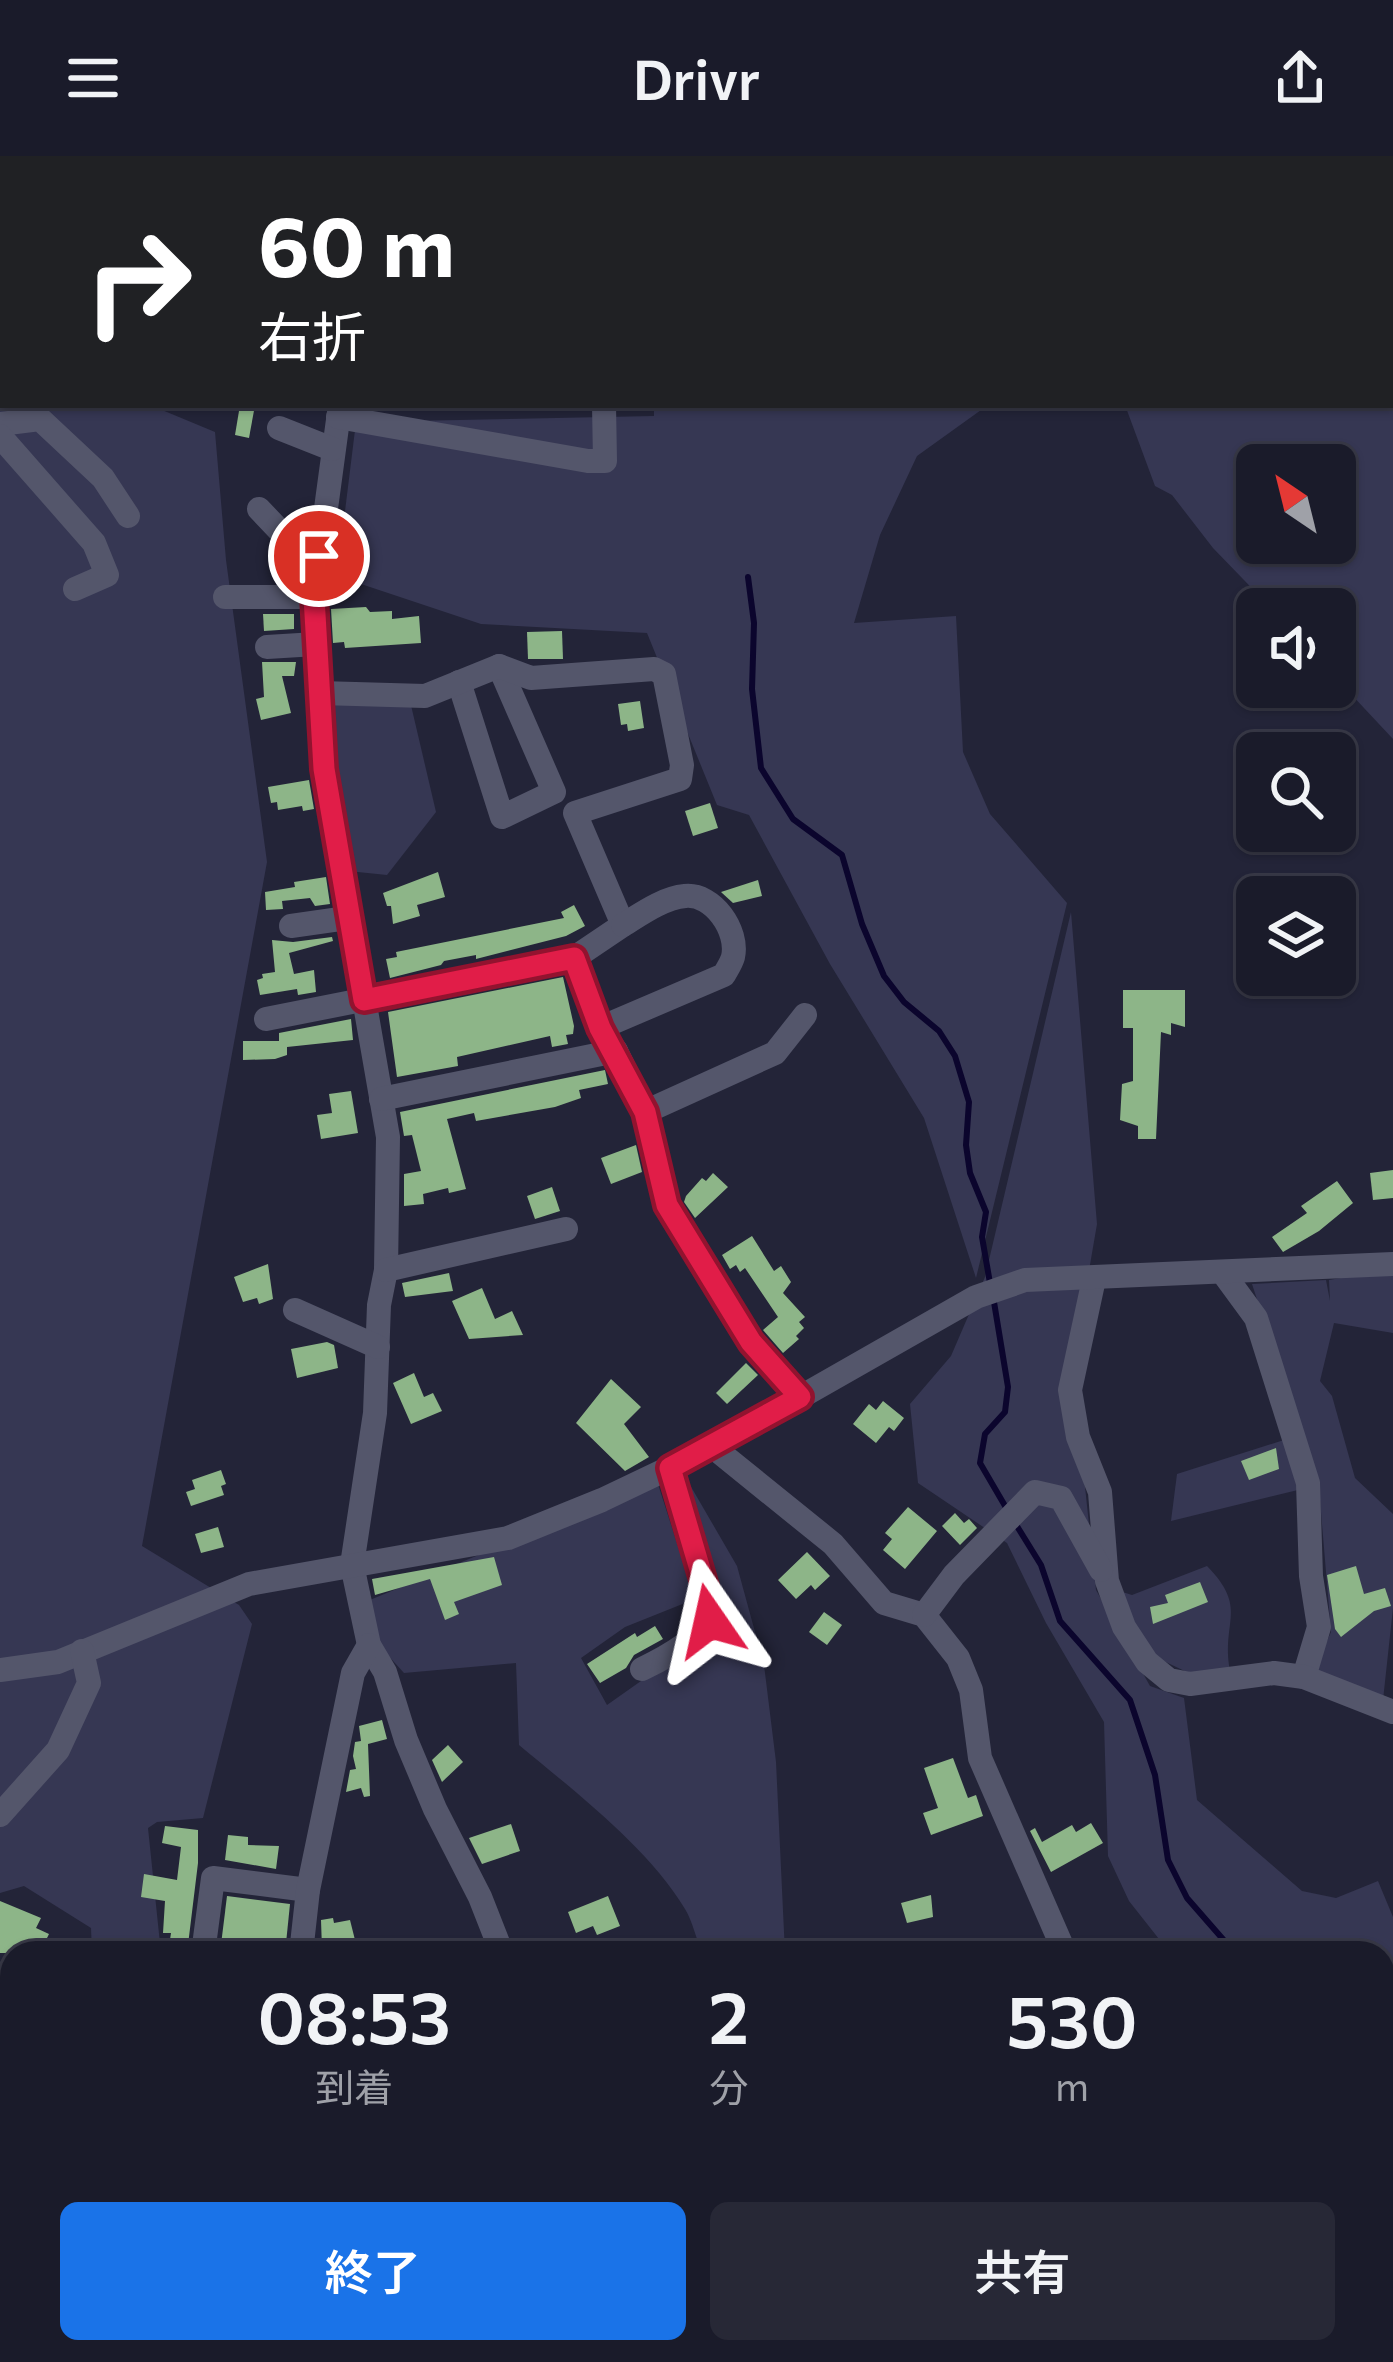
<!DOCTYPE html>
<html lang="ja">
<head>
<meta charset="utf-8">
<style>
	body { margin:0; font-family:Commissioner,"Noto Sans JP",sans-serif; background:#272836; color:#f1f3f6; height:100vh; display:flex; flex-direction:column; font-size:45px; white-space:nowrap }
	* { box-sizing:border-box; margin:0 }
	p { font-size:39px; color:#9fa1a8 }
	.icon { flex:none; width:66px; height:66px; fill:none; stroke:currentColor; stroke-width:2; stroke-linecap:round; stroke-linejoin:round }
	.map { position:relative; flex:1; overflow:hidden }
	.details { position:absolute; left:0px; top:1785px; width:1395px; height:423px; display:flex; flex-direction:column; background:#1a1b2a; border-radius:36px 36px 0 0; box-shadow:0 3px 9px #0004,0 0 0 3px #383947 }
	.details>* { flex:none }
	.top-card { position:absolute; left:0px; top:0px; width:1395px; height:252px; box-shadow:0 3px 9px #0004,0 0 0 3px #383947; background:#202124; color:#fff; overflow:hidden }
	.needle { width:78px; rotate:325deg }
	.tools { position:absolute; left:1236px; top:288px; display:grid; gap:24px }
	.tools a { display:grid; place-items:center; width:120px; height:120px; border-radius:18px; background:#1a1b2a; box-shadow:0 3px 9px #0004,0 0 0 3px #383947; font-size:60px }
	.pin { position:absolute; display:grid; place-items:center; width:102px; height:102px; color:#fff; margin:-51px; border:6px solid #fff; border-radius:50%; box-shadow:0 3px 12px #0007 }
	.me { position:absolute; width:132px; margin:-66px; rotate:349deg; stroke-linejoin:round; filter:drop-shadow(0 0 9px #0008) }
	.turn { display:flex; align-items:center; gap:42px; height:252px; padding:0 60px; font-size:54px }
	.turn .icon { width:156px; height:156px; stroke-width:2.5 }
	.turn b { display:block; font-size:84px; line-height:102px }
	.eta { display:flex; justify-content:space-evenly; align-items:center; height:204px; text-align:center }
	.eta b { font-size:72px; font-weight:600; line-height:84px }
	.button { display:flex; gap:24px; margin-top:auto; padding:24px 60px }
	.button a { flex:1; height:138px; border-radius:18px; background:#1a73e8; color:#fff; font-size:48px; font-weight:600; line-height:138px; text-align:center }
	.button a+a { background:#272836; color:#f1f3f6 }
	header { display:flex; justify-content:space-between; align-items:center; height:156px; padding:0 60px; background:#1a1b2a; font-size:54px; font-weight:600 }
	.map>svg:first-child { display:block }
	.green { fill:#363753; fill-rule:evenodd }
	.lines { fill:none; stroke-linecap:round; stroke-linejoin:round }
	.stream { stroke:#0b052d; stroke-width:6 }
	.building { fill:#8db588 }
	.minor { stroke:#54566b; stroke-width:24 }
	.route-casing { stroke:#92132f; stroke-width:30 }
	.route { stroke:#e11d48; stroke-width:21 }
</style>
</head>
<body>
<header><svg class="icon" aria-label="menu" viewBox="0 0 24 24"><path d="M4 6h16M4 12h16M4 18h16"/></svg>Drivr<svg class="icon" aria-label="share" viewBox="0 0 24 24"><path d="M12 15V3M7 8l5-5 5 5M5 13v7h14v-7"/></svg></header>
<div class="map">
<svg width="1393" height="2206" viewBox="0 0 1393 2206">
	<rect width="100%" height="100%" fill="#232438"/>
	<g class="green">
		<path d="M0,0H1393V583L1335,521V453H1272L1213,392L1172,339L1155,330L1125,249H1392V3H3V249H150L215,276L226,404L267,706L142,1390L239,1449L252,1468L203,1662L157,1666L148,1672L161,1797H92L91,1772L24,1730L0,1737ZM1257,309H1335V387H1257Z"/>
		<polygon points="654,249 988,249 917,300 880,379 854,467 956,460 963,596 990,658 1067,747 976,1122 924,962 830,808 749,659 717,649 647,477 481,468 337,420 356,266 654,260"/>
		<polygon points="324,542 410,545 436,656 387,719 348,715"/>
		<polygon points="1071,756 1097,1068 1080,1167 1083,1312 1096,1434 1150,1530 1184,1542 1197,1644 1302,1735 1336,1742 1378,1725 1393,1761 1393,2206 1325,2206 1320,2196 1383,2196 1383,1797 1170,1797 1129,1745 1108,1700 1104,1566 1046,1467 1007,1387 918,1327 910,1248 951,1200 985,1121"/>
		<polygon points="1393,1113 1393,1177 1334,1167 1320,1225 1332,1240 1355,1322 1393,1358 1393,1452 1383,1544 1313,1516 1331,1476 1319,1332 1252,1128 1326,1124 1330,1145 1329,1124"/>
		<polygon points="1284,1284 1302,1333 1171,1365 1177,1318"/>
		<path d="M657,1325L695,1443L625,1471L581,1502L607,1549L726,1465L681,1333L690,1329L737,1410L764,1509L776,1606L785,1797H702C696,1783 693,1766 685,1753C648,1691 574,1635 519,1589L516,1507L404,1517L375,1485L365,1446Z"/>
		<path d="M1207,1410C1249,1453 1221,1465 1230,1514L1191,1518L1153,1500L1116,1434L1132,1439Z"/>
		<polygon points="12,2015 12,2085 1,2105 12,2108 12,2196 258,2196 263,2206 0,2206 0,2054"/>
	</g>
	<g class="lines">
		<g class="stream">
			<polyline points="748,421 754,467 752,533 761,612 793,663 842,699 862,768 884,820 904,846 939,875 955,900 969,946 966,989 970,1017 986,1056 982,1081 990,1127"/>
			<polyline points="993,1140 1008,1231 1005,1256 985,1278 980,1307 1008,1355"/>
			<polyline points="1015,1367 1041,1409 1060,1465 1130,1544 1155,1619 1168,1704 1187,1742 1235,1797"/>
			<polyline points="1383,2027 1393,2034"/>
			<polyline points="1383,2077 1393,2067"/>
			<polyline points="1383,2196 1393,2202"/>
		</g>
	</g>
	<g class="building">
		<polygon points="240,249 255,249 249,282 235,279"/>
		<polygon points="366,451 370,456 392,455 392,463 419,460 421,487 345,492 344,486 333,487 331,453"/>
		<polygon points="263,458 294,458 294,473 264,475"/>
		<polygon points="562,475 563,503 528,503 527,476"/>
		<polygon points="262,506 296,506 294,520 282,520 291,557 261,564 256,543 264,541"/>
		<polygon points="640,545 644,572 628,575 627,568 621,569 618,548"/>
		<polygon points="309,624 314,653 303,655 302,650 278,654 277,646 271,647 268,631"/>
		<polygon points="710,647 718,672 693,680 685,655"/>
		<polygon points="438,716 445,741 417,749 420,760 393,768 391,750 387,750 383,737"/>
		<polygon points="326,721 330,748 315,750 310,742 282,745 283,753 266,754 265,736 295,731 294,726"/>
		<polygon points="758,724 762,740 733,747 721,736"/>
		<polygon points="574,749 585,770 566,780 476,803 476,799 444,805 441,809 390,822 386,803 397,801 396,796 564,762 561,756"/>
		<polygon points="332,781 333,785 289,797 294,818 314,814 316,836 298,839 297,833 260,839 257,824 263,822 262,818 275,816 272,784 293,786"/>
		<polygon points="563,821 574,870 573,878 566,879 568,888 552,891 550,880 457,901 458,910 397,921 388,856"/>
		<polygon points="1123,834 1185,834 1185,871 1171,867 1171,879 1161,876 1156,983 1138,983 1138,970 1120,964 1122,928 1133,925 1133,872 1123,872"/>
		<polygon points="351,863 353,884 287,891 287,899 275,903 243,904 243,885 279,885 279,877"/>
		<polygon points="605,914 608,928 579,934 581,942 555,951 476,965 474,957 447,963 466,1033 449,1037 448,1032 423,1038 424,1048 404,1050 404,1018 421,1015 412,979 404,980 400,956"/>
		<polygon points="351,935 358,977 321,983 317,959 332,957 329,938"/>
		<polygon points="636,989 642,1016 611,1028 601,1002"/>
		<polygon points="1393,1014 1393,1042 1373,1044 1370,1017"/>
		<polygon points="713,1017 728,1031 695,1062 684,1046 686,1040 702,1022 706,1025"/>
		<polygon points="1337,1025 1353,1047 1319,1075 1283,1096 1272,1081 1307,1057 1301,1050"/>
		<polygon points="552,1031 560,1055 535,1063 527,1040"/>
		<polygon points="752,1080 774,1115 781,1110 791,1126 783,1137 805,1161 799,1166 804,1172 796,1180 799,1183 783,1197 763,1174 778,1161 745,1112 740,1116 736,1109 730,1113 722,1099"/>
		<polygon points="268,1108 273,1143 259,1148 257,1142 243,1146 234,1121"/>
		<polygon points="449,1117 453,1135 405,1141 402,1127"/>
		<polygon points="482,1132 495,1163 512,1155 523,1179 469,1183 452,1145"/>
		<polygon points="327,1186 334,1189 338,1212 297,1222 291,1193"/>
		<polygon points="746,1207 758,1219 727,1248 716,1237"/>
		<polygon points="414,1217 424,1241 433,1237 442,1255 411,1268 393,1227"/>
		<polygon points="611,1223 641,1251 624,1268 649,1301 625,1315 576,1267"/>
		<polygon points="883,1245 904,1262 894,1275 889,1271 876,1287 853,1268 869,1248 876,1254"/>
		<polygon points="1276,1292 1279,1313 1249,1324 1241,1305"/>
		<polygon points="221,1314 226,1328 221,1330 224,1339 191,1350 186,1336 195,1333 192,1324"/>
		<polygon points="908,1351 937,1375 905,1413 883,1394 892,1383 885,1377"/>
		<polygon points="955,1357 964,1367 969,1363 977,1372 960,1389 942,1370"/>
		<polygon points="218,1371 224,1391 201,1397 195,1378"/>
		<polygon points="807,1396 830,1420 815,1434 811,1429 796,1443 778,1424"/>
		<polygon points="494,1401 502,1429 454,1446 459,1458 445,1464 430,1423 375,1439 372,1423"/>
		<polygon points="1356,1410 1364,1438 1385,1432 1391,1450 1374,1455 1341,1481 1335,1473 1327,1419"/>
		<polygon points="1200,1426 1208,1446 1153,1468 1150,1451 1168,1447 1165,1439"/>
		<polygon points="824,1456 842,1469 827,1489 809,1476"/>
		<polygon points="655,1470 663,1483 634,1499 626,1512 600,1527 587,1508 635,1477 637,1481"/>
		<polygon points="382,1564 387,1583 368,1588 370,1640 364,1641 361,1632 346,1636 350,1614 356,1613 353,1600 355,1586 361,1585 359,1570"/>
		<polygon points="448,1589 463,1606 442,1626 432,1604"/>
		<polygon points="953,1602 968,1642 976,1639 983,1660 931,1679 923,1657 938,1652 924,1612"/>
		<polygon points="1091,1667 1103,1687 1051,1716 1030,1675 1035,1672 1042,1686 1072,1669 1076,1676"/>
		<polygon points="511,1668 520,1695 482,1708 469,1682"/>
		<polygon points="165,1670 198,1674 198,1707 187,1797 168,1797 171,1777 163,1777 165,1745 141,1741 144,1718 177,1724 181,1691 162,1687"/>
		<polygon points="228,1679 248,1681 248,1689 279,1690 276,1713 225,1704"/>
		<polygon points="931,1739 933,1761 907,1767 901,1747"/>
		<polygon points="227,1740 290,1748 285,1797 220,1797"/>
		<polygon points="608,1740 620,1770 597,1779 593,1770 576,1777 568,1756"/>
		<polygon points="0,1745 41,1762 36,1772 49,1778 44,1788 58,1797 0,1797"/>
		<polygon points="333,1762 334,1767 350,1764 356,1788 322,1793 321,1764"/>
	</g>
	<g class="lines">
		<g class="minor">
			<polyline points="312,0 314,3"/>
			<polyline points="340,249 314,441 324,613 388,981 386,1114 379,1149 375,1257 352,1409 369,1489 385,1516 406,1584 435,1653 480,1741 502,1797"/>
			<polyline points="338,261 588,305 605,305 604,249"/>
			<polyline points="0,268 40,263 103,322 128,360"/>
			<polyline points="279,272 332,293"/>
			<polyline points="0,280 94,387 107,419 75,433"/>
			<polyline points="259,353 295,391 319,400"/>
			<polyline points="225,441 314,441"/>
			<polyline points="267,491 316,488"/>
			<polyline points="459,526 502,661 554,636 499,510"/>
			<polyline points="320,537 425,540 499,510 531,522 654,513 664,518 682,609 680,623 575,657 623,769 574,802"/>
			<polyline points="291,770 347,762"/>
			<polyline points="266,863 574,802 600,872 616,895 381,943"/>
			<path d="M600,872L724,819C727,813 731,808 733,801C739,775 713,737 685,740C663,742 641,758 623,769"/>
			<polyline points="616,895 645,956 667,1050 751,1186 800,1241"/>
			<polyline points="645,956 775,897 805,859"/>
			<polyline points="386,1114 566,1073"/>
			<polyline points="1223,1117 1256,1162 1308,1327 1311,1420 1319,1471 1304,1521"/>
			<polyline points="1094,1123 1070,1234 1078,1281 1100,1336 1107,1425 1124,1471 1147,1506 1169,1524 1190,1528 1274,1517 1304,1521 1393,1556"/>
			<polyline points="295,1154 378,1191"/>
			<polyline points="713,1291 833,1388 884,1447 924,1459 958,1502 971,1534 980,1602 1065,1797"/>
			<polyline points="924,1459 954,1419 1035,1336 1061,1342 1101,1414"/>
			<path d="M642,1513C665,1502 706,1480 712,1455L670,1312"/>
			<polyline points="0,1514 58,1506 249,1428 508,1382 602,1344 713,1291 976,1141 1025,1124 1393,1108"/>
			<polyline points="0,1659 58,1594 89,1527 82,1495"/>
			<polyline points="203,1797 213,1722 308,1734"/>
			<polyline points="301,1797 308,1734 353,1517 369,1489"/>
			<polyline points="506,2196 507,2206"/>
			<polyline points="290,2206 290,2196"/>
			<polyline points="1142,2206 1186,2197"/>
		</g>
	</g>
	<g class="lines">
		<defs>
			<polyline id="route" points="319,400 314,441 324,613 364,844 574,802 600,872 645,956 667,1049 751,1186 800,1241 670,1312 712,1454 710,1465"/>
		</defs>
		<use href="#route" class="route-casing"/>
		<use href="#route" class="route"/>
	</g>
</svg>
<div class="tools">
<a><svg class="needle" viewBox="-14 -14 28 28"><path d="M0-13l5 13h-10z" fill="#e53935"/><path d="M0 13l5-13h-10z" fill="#9fa1a8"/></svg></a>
<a><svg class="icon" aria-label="sound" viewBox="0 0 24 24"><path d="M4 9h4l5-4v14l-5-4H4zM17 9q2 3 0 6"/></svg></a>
<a><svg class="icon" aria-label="search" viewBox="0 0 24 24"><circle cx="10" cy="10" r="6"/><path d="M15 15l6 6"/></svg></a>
<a><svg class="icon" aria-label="layers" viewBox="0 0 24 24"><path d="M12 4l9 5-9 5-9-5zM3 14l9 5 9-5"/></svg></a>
</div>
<div class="pin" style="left:319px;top:400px;background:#d93025"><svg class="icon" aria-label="arrive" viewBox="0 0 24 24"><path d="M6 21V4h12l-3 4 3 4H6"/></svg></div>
<svg class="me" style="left:710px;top:1465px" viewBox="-20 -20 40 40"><path d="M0-17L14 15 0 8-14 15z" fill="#e11d48" stroke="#fff" stroke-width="4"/></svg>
<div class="top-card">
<div class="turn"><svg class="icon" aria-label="right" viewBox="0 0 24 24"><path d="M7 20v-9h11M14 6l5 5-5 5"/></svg><div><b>60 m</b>右折</div></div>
</div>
<section class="details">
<div class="eta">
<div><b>08:53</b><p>到着</p></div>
<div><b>2</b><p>分</p></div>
<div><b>530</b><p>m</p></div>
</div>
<div class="button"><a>終了</a><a>共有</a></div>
</section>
</div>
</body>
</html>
